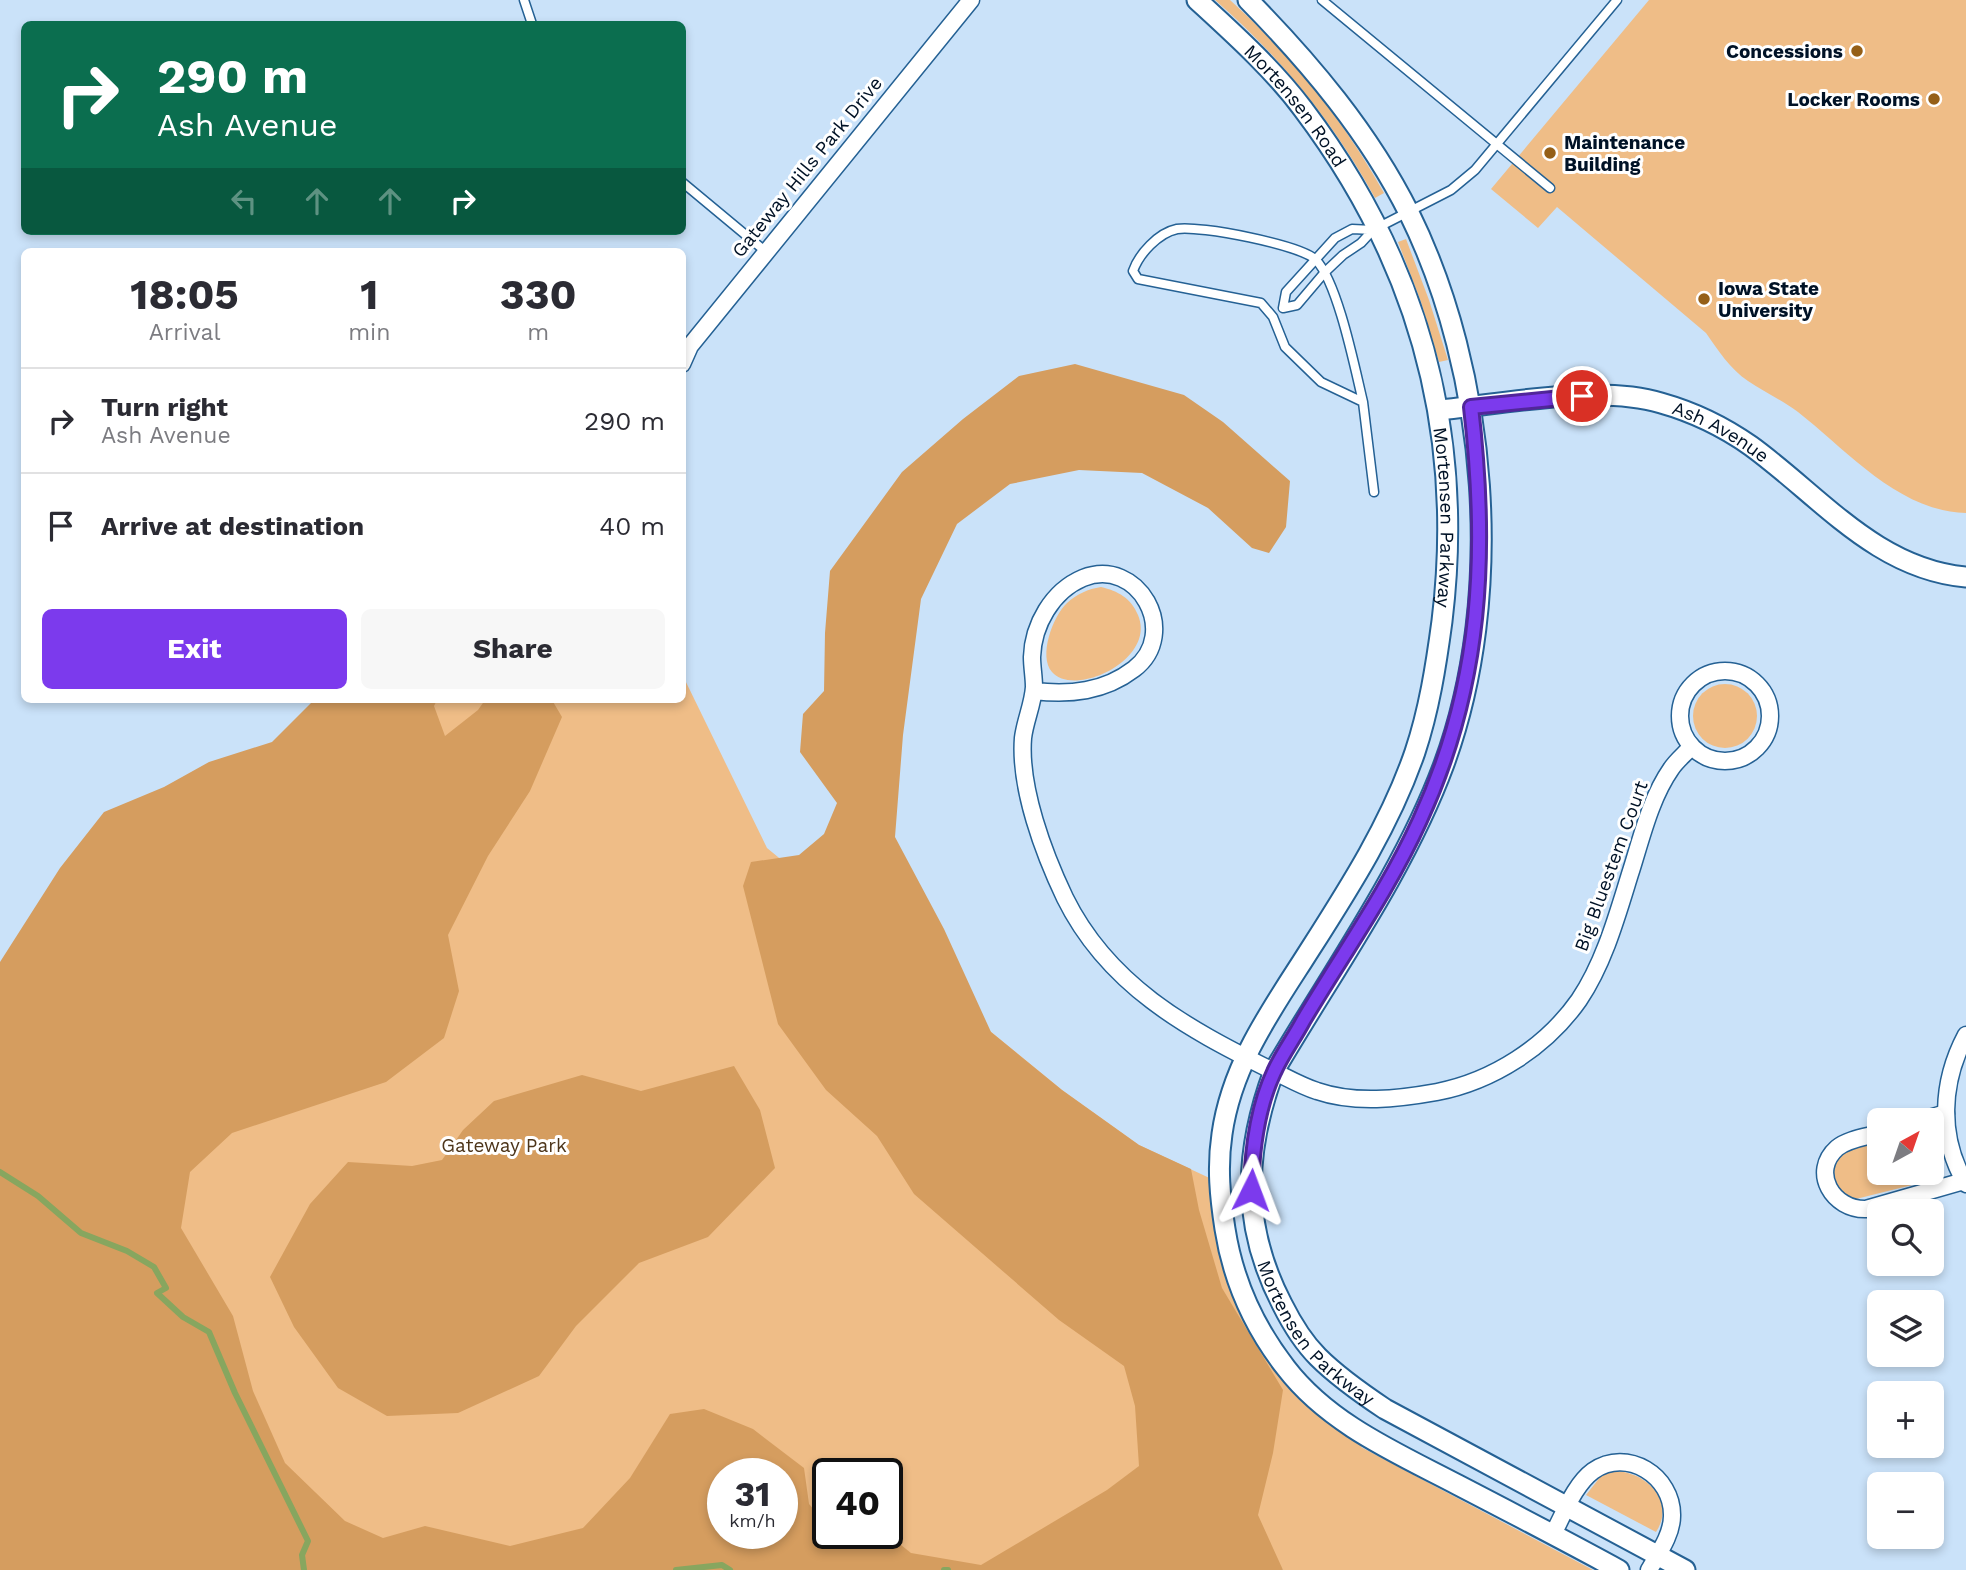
<!DOCTYPE html>
<html lang="en">
<head>
<meta charset="utf-8">
<style>
	body { margin:0; font-family:"Work Sans",sans-serif; background:#f7f7f7; color:#2b2b33; height:100vh; display:flex; flex-direction:column; font-size:26px; white-space:nowrap }
	* { box-sizing:border-box; margin:0 }
	p { font-size:23px; color:#7c7c81 }
	.icon { flex:none; width:38px; height:38px; fill:none; stroke:currentColor; stroke-width:2; stroke-linecap:round; stroke-linejoin:round }
	.map { position:relative; flex:1; overflow:hidden }
	.details { position:absolute; left:21px; top:248px; width:665px; height:455px; display:flex; flex-direction:column; background:#fff; border-radius:10px; box-shadow:0 4px 10px #0003 }
	.details>* { flex:none }
	.banner { position:absolute; left:21px; top:21px; width:665px; height:214px; border-radius:10px; box-shadow:0 4px 10px #0003; background:#0b6e4f; color:#fff; overflow:hidden }
	.needle { width:46px; rotate:40deg }
	.tools { position:absolute; left:1867px; top:1108px; display:grid; gap:14px }
	.tools a { display:grid; place-items:center; width:77px; height:77px; border-radius:10px; background:#fff; box-shadow:0 4px 10px #0003; font-size:35px }
	.speed { position:absolute; left:707px; top:1458px; display:flex; gap:14px; font-size:35px; font-weight:700; text-align:center }
	.speed>* { display:grid; place-content:center; width:91px; height:91px; border-radius:50%; background:#fff; box-shadow:0 4px 10px #0003; line-height:1 }
	.speed small { font-size:18px; font-weight:400 }
	.speed .limit { border:4px solid #111; border-radius:10px; background:#fff; color:#111 }
	.pin { position:absolute; display:grid; place-items:center; width:60px; height:60px; color:#fff; margin:-30px; border:4px solid #fff; border-radius:50%; box-shadow:0 2px 7px #0007 }
	.me { position:absolute; width:77px; margin:-38px; rotate:3deg; stroke-linejoin:round; filter:drop-shadow(0 0 5px #0008) }
	.turn { display:flex; align-items:center; gap:24px; height:147px; padding:0 21px; font-size:32px }
	.turn .icon { width:91px; height:91px; stroke-width:2.5 }
	.turn b { display:block; font-size:49px; line-height:60px }
	.lanes { display:flex; align-items:center; height:66px; padding:0 21px; background:#0003; justify-content:center; gap:35px; direction:ltr }
	.lanes .off { opacity:.35 }
	.eta { display:flex; justify-content:space-evenly; align-items:center; height:119px; text-align:center }
	.eta b { font-size:42px; font-weight:700; line-height:49px }
	.action { display:flex; gap:14px; margin-top:auto; padding:14px 21px }
	.action a { flex:1; height:80px; border-radius:10px; background:#7c3aed; color:#fff; font-size:28px; font-weight:700; line-height:80px; text-align:center }
	.action a+a { background:#f7f7f7; color:#2b2b33 }
	ul { padding:0; list-style:none }
	li { display:flex; align-items:center; gap:21px; height:105px; padding:0 21px; border-top:2px solid #e1e1e2 }
	li div { flex:1 }
	li b { display:block; font-size:26px }
	li em { font-style:normal }
	.map>svg:first-child { display:block }
	.green { fill:#efbd87; fill-rule:evenodd }
	.forest { fill:#d59d5f; fill-rule:evenodd }
	.lines { fill:none; stroke-linecap:round; stroke-linejoin:round }
	.stream { stroke:#87a65f; stroke-width:6 }
	.service-casing { stroke:#256194; stroke-width:11 }
	.minor-casing { stroke:#256194; stroke-width:19 }
	.tertiary-casing { stroke:#256194; stroke-width:23 }
	.service { stroke:#fff; stroke-width:8 }
	.minor { stroke:#fff; stroke-width:16 }
	.tertiary { stroke:#fff; stroke-width:19 }
	.route-casing { stroke:#51269a; stroke-width:18 }
	.route { stroke:#7c3aed; stroke-width:12 }
	.poi-dot { fill:#955f17; stroke:#fff; stroke-width:2.5 }
	.labels { text-anchor:middle; dominant-baseline:central; stroke-width:6; stroke-linejoin:round; paint-order:stroke }
	.poi-label { font-size:19px; font-weight:bold; fill:#001226; stroke:#fff; text-anchor:end }
	.street-label { font-size:19px; fill:#001226; stroke:#fff }
	.park-label { font-size:19px; fill:#4d351a; stroke:#fff }
</style>
</head>
<body>
<div class="map">
<svg width="1966" height="1570" viewBox="0 0 1966 1570">
	<rect width="100%" height="100%" fill="#cae2f9"/>
	<g class="green">
		<path d="M1215,0H1230C1291,55 1344,121 1384,193L1375,198C1334,123 1280,56 1215,0Z"/>
		<path d="M1649,0H1966V513C1898,511 1848,451 1798,412C1782,400 1764,392 1748,381C1730,369 1718,350 1706,333L1557,207L1538,228L1491,189Z"/>
		<polygon points="1406,239 1429,300 1448,360 1439,362 1421,302 1398,242"/>
		<path d="M1101,587C1118,591 1131,598 1138,615C1157,660 1074,698 1052,672C1038,656 1053,616 1067,603C1077,594 1088,589 1101,587Z"/>
		<path d="M683,676L767,848L1062,1090L1139,1145L1218,1182L1228,1248L1288,1371L1368,1439L1361,1447L1593,1570H1283L1279,1565L1258,1570H0V1112L375,700H682ZM723,1474H782V1533H723ZM828,1474H887V1533H828Z"/>
		<circle cx="1725" cy="716" r="32"/>
		<path d="M1932,1136C1936,1151 1948,1170 1932,1180L1856,1199L1847,1196L1835,1184C1828,1151 1854,1147 1879,1140L1880,1172H1932Z"/>
		<path d="M1612,1471C1644,1470 1677,1500 1656,1532L1586,1495L1601,1476Z"/>
	</g>
	<g class="forest">
		<path d="M1075,364L1184,395L1223,422L1290,481L1286,527L1269,553L1252,548L1208,508L1142,473L1079,470L1010,484L957,524L921,599L903,735L895,837L944,929L991,1032L1062,1090L1139,1145L1191,1169L1199,1210L1222,1288L1283,1390L1273,1453L1258,1515L1283,1570H0V962L60,868L104,812L164,787L209,762L272,742L314,700H437L434,706L445,736L478,710L485,700H552L562,717L530,791L488,856L448,935L459,991L444,1038L386,1082L232,1133L190,1172L181,1228L233,1316L253,1391L285,1463L345,1521L383,1538L425,1526L510,1546L583,1528L630,1478L670,1414L704,1409L753,1429L804,1468L809,1504L828,1526V1533H886L911,1553L981,1565L1107,1490L1139,1466L1135,1406L1124,1366L1059,1320L914,1194L877,1136L826,1090L778,1024L743,886L751,862L799,855L824,834L837,803L800,752L803,714L824,691L825,633L830,571L902,472L963,419L1019,376ZM723,1474H782V1533H723Z"/>
		<polygon points="734,1066 760,1110 775,1168 708,1237 639,1263 576,1326 539,1376 458,1413 387,1416 338,1388 294,1327 270,1277 310,1204 348,1162 412,1166 442,1160 463,1130 494,1101 582,1075 641,1091"/>
	</g>
	<g class="lines">
		<g class="stream">
			<polyline points="0,1172 38,1196 81,1233 127,1251 154,1267 166,1288 157,1293 183,1317 209,1332 235,1393 308,1541 302,1555 304,1570"/>
			<polyline points="676,1570 722,1565 730,1570"/>
			<polyline points="944,1570 948,1570"/>
		</g>
		<defs>
			<g id="service">
				<polyline points="524,0 532,24"/>
				<polyline points="1322,0 1550,188"/>
				<polyline points="682,182 765,251"/>
				<polyline points="1373,230 1352,229 1335,238 1286,292 1283,308 1297,305 1325,272 1343,255 1361,243 1373,230 1451,190 1475,170 1617,0"/>
				<path d="M1363,402C1355,369 1338,283 1316,260C1302,245 1199,225 1177,229C1158,233 1139,254 1133,271L1138,279L1261,303L1273,317L1285,347L1321,382L1363,402L1374,492"/>
			</g>
			<g id="minor">
				<polyline points="682,364 690,346 971,0"/>
				<circle cx="1725" cy="716" r="45"/>
				<path d="M1034,691C1070,695 1104,692 1134,669C1181,633 1138,556 1083,578C1052,591 1033,625 1032,657C1032,667 1034,677 1034,687C1033,704 1025,721 1023,738C1019,788 1044,854 1065,898C1108,985 1186,1028 1269,1069C1284,1076 1301,1086 1317,1091C1355,1104 1398,1099 1437,1092C1493,1081 1546,1047 1579,1000C1604,963 1617,916 1630,874C1641,840 1650,799 1671,769C1676,761 1685,754 1691,747"/>
				<path d="M1966,1035C1941,1082 1938,1137 1966,1184"/>
				<polyline points="1922,1120 1946,1113"/>
				<path d="M1880,1133C1866,1137 1848,1139 1837,1148C1810,1172 1833,1210 1866,1209L1964,1181"/>
				<path d="M1553,1534C1564,1514 1574,1485 1593,1471C1627,1447 1673,1476 1672,1516C1672,1535 1658,1554 1649,1570"/>
			</g>
			<g id="tertiary">
				<path id="s1" d="M1197,0C1234,34 1273,69 1303,109C1418,261 1465,433 1442,621C1436,666 1429,710 1415,752C1389,828 1344,896 1302,962C1267,1016 1231,1069 1222,1134C1217,1167 1220,1197 1225,1229C1233,1280 1254,1327 1286,1368C1329,1424 1397,1453 1458,1485C1512,1513 1566,1541 1619,1570"/>
				<path id="s2" d="M1248,0C1310,63 1369,133 1409,213C1488,373 1506,595 1444,764C1404,872 1332,972 1274,1071C1244,1152 1241,1225 1282,1304C1291,1322 1303,1342 1318,1357C1338,1377 1361,1393 1385,1409L1685,1570"/>
				<path id="s3" d="M1439,410C1504,404 1598,384 1661,403C1693,412 1724,427 1751,446C1820,496 1876,569 1966,577"/>
			</g>
		</defs>
		<use href="#service" class="service-casing"/>
		<use href="#minor" class="minor-casing"/>
		<use href="#tertiary" class="tertiary-casing"/>
		<use href="#service" class="service"/>
		<use href="#minor" class="minor"/>
		<use href="#tertiary" class="tertiary"/>
	</g>
	<g class="lines">
		<defs>
			<path id="route" d="M1251,1190C1252,1150 1257,1108 1274,1072C1282,1054 1294,1038 1303,1021C1342,955 1388,891 1420,820C1482,685 1488,552 1471,407L1582,396"/>
		</defs>
		<use href="#route" class="route-casing"/>
		<use href="#route" class="route"/>
	</g>
	<g class="poi-dot">
		<circle cx="1857" cy="51" r="7"/>
		<circle cx="1934" cy="99" r="7"/>
		<circle cx="1550" cy="153" r="7"/>
		<circle cx="1704" cy="299" r="7"/>
	</g>
	<g class="labels">
		<g class="poi-label">
			<text x="1843" y="51">Concessions</text>
			<text x="1920" y="99">Locker Rooms</text>
			<text x="1564" y="142" text-anchor="start">Maintenance<tspan x="1564" dy="22">Building</tspan></text>
			<text x="1718" y="288" text-anchor="start">Iowa State<tspan x="1718" dy="22">University</tspan></text>
		</g>
		<g class="street-label">
			<text stroke="none"><textPath href="#s1" startOffset="145">Mortensen Road</textPath></text>
			<text transform="translate(807 167) rotate(-51)">Gateway Hills Park Drive</text>
			<text stroke="none"><textPath href="#s3" startOffset="290">Ash Avenue</textPath></text>
			<text stroke="none"><textPath href="#s1" startOffset="593">Mortensen Parkway</textPath></text>
			<text transform="translate(1611 866) rotate(-70)">Big Bluestem Court</text>
			<text stroke="none"><textPath href="#s2" startOffset="1470">Mortensen Parkway</textPath></text>
		</g>
		<g class="park-label">
			<text x="504" y="1145">Gateway Park</text>
		</g>
	</g>
</svg>
<div class="tools">
<a><svg class="needle" viewBox="-14 -14 28 28"><path d="M0-13l5 13h-10z" fill="#e53935"/><path d="M0 13l5-13h-10z" fill="#7c7c81"/></svg></a>
<a><svg class="icon" aria-label="search" viewBox="0 0 24 24"><circle cx="10" cy="10" r="6"/><path d="M15 15l6 6"/></svg></a>
<a><svg class="icon" aria-label="layers" viewBox="0 0 24 24"><path d="M12 4l9 5-9 5-9-5zM3 14l9 5 9-5"/></svg></a>
<a>+</a>
<a>−</a>
</div>
<div class="speed"><div>31<small>km/h</small></div><div class="limit">40</div></div>
<div class="pin" style="left:1582px;top:396px;background:#d93025"><svg class="icon" aria-label="arrive" viewBox="0 0 24 24"><path d="M6 21V4h12l-3 4 3 4H6"/></svg></div>
<svg class="me" style="left:1251px;top:1190px" viewBox="-20 -20 40 40"><path d="M0-17L14 15 0 8-14 15z" fill="#7c3aed" stroke="#fff" stroke-width="4"/></svg>
<div class="banner">
<div class="turn"><svg class="icon" aria-label="right" viewBox="0 0 24 24"><path d="M7 20v-9h11M14 6l5 5-5 5"/></svg><div><b>290 m</b>Ash Avenue</div></div>
<div class="lanes"><svg class="icon off" aria-label="left" viewBox="0 0 24 24"><path d="M17 20v-9H6M10 6l-5 5 5 5"/></svg><svg class="icon off" aria-label="ahead" viewBox="0 0 24 24"><path d="M12 20V5M6 11l6-6 6 6"/></svg><svg class="icon off" aria-label="ahead" viewBox="0 0 24 24"><path d="M12 20V5M6 11l6-6 6 6"/></svg><svg class="icon" aria-label="right" viewBox="0 0 24 24"><path d="M7 20v-9h11M14 6l5 5-5 5"/></svg></div>
</div>
<section class="details">
<div class="eta">
<div><b>18:05</b><p>Arrival</p></div>
<div><b>1</b><p>min</p></div>
<div><b>330</b><p>m</p></div>
</div>
<ul>
<li><svg class="icon" aria-label="right" viewBox="0 0 24 24"><path d="M7 20v-9h11M14 6l5 5-5 5"/></svg><div><b>Turn right</b><p>Ash Avenue</p></div><em>290 m</em></li>
<li><svg class="icon" aria-label="arrive" viewBox="0 0 24 24"><path d="M6 21V4h12l-3 4 3 4H6"/></svg><div><b>Arrive at destination</b></div><em>40 m</em></li>
</ul>
<div class="action"><a>Exit</a><a>Share</a></div>
</section>
</div>
</body>
</html>
